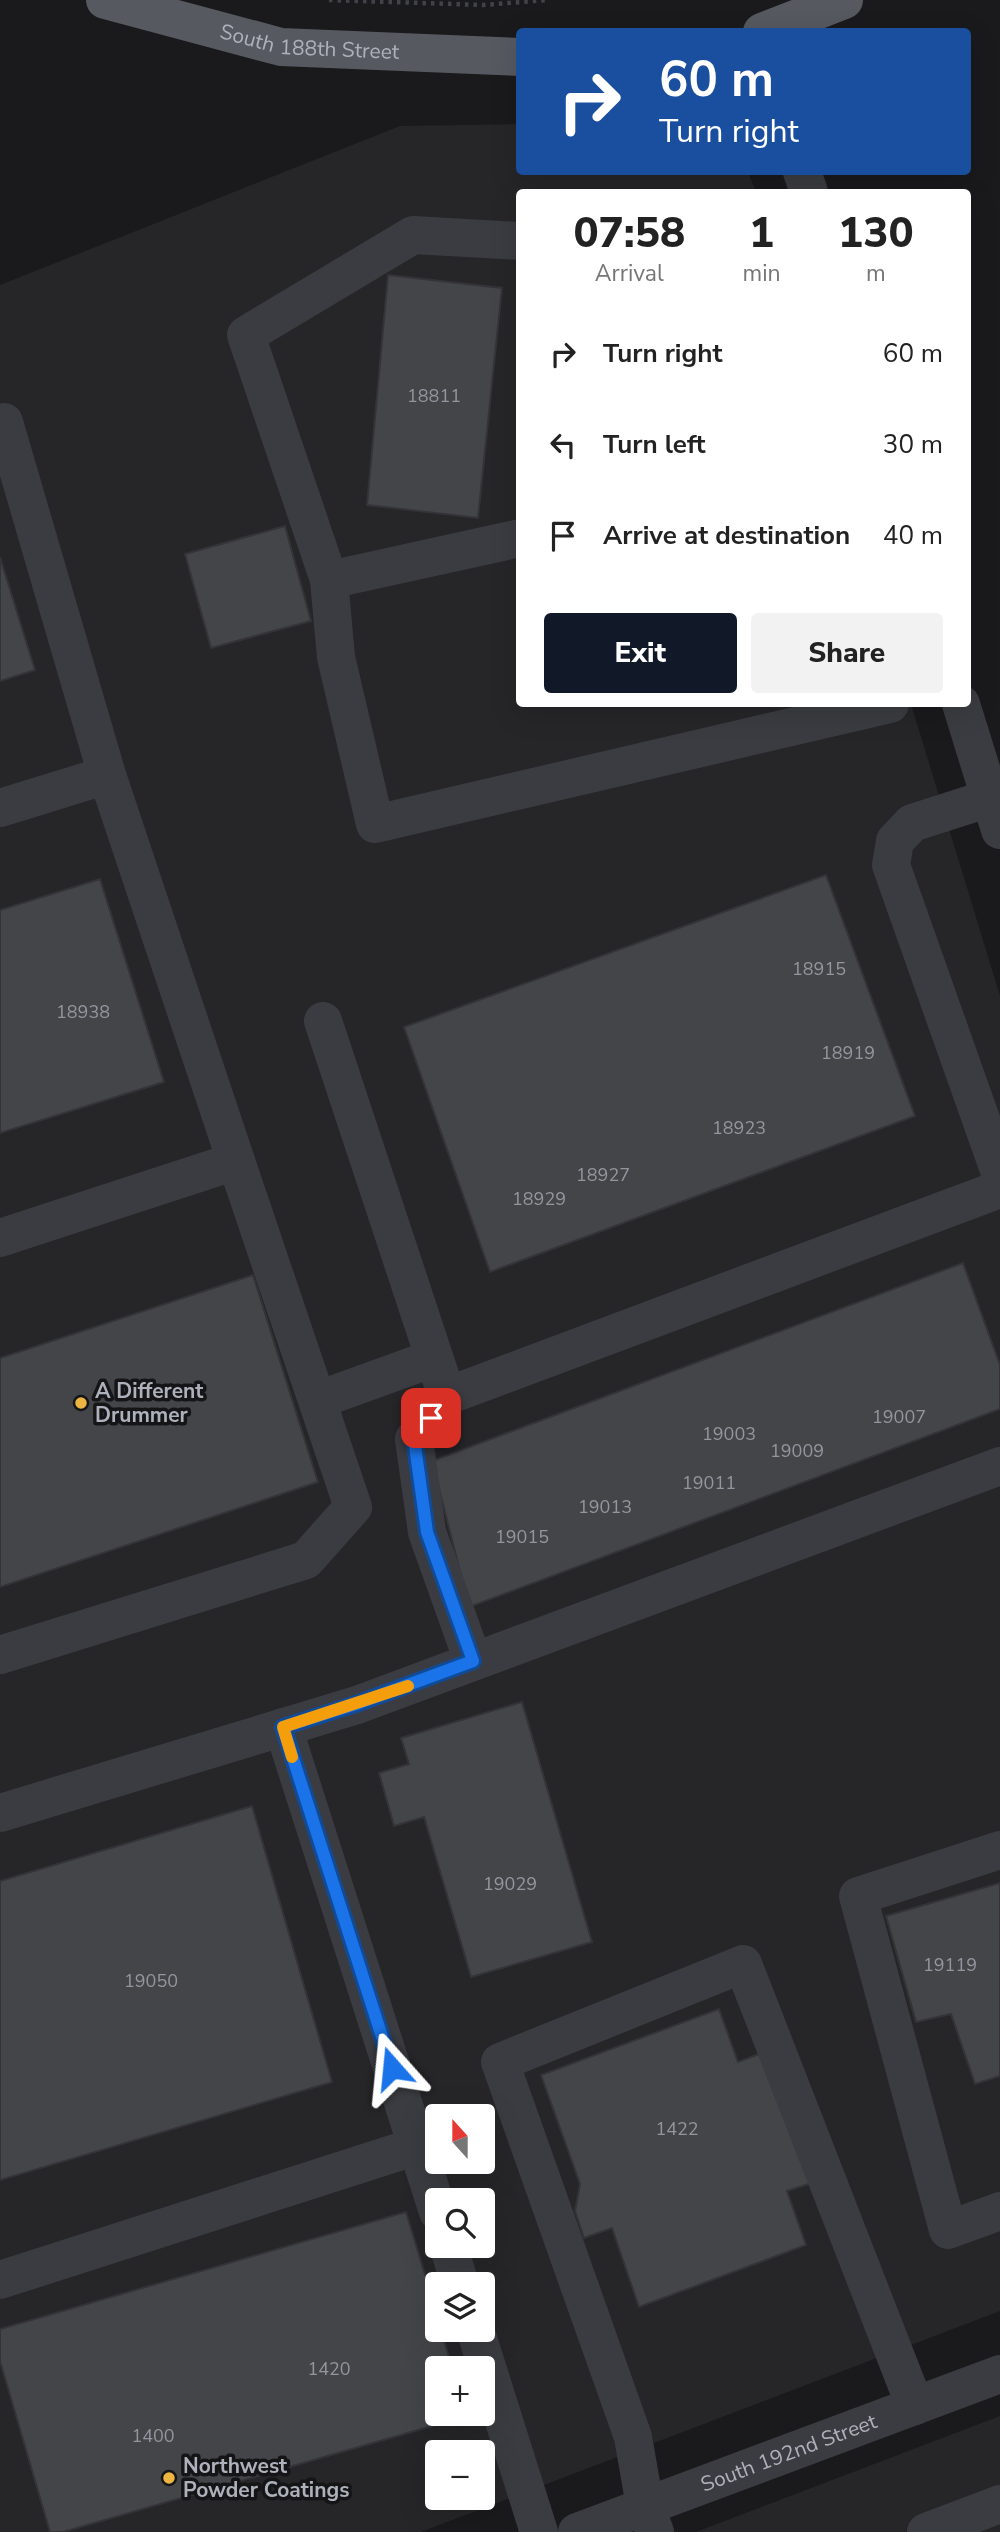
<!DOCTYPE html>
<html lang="en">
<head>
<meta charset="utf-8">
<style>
	body { margin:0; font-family:"Nunito Sans",sans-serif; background:#f2f2f2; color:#222; height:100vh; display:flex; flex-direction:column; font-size:26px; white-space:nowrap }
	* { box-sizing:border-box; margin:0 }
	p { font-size:23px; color:#767676 }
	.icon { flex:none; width:38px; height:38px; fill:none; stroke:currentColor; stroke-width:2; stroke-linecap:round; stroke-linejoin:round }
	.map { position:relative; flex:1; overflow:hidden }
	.drawer { position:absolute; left:516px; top:189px; width:455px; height:518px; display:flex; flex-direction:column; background:#fff; border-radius:7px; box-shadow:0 7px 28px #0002 }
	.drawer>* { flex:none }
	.hud { position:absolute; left:516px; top:28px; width:455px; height:147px; border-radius:7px; box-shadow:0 7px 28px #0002; background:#1a4fa0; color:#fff; overflow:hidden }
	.needle { width:46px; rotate:339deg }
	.buttons { position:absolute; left:425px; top:2104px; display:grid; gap:14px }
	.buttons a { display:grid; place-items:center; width:70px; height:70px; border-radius:7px; background:#fff; box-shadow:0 7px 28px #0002; font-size:35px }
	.pin { position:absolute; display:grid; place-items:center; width:60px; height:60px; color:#fff; margin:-30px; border-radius:14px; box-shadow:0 4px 10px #0006 }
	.me { position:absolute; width:77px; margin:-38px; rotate:342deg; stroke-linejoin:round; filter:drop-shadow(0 0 5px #0008) }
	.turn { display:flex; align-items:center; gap:24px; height:147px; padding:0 28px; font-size:32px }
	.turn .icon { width:91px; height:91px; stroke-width:2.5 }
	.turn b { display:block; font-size:49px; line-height:60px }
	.eta { display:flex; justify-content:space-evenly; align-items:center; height:119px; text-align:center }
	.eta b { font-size:42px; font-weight:800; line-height:49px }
	.primary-button { display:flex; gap:14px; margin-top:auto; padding:14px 28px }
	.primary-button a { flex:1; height:80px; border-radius:7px; background:#111827; color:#fff; font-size:28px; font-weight:800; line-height:80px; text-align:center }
	.primary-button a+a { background:#f2f2f2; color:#222 }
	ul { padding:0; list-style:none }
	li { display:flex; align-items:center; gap:21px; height:91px; padding:0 28px }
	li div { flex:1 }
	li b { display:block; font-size:26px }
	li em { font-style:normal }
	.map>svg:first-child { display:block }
	.built { fill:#262629; fill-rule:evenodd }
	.building { fill:#444549; stroke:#343438; stroke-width:2 }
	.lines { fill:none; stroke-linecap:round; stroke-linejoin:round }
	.path { stroke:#414348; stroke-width:4.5; stroke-dasharray:3.5 5; stroke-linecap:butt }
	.minor { stroke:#3b3c41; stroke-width:38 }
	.major { stroke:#575960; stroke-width:38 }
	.route-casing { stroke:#114b97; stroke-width:18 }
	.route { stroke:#1a73e8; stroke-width:12 }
	.slow { stroke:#f59e0b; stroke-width:12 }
	.poi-dot { fill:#ecb542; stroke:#151517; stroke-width:2.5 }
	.labels { text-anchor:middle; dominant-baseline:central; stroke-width:7; stroke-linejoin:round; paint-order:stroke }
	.number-label { font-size:18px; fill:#93969e }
	.street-label { font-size:21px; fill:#adb1bb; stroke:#151517 }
	.poi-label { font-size:21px; font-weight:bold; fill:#adb1bb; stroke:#151517; text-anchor:start }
</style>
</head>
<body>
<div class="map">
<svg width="1000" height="2532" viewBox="0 0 1000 2532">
	<rect width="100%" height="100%" fill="#1a1a1c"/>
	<g class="built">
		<path d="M520,124V172H748L756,192H520V704H911L1000,996V2311L421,2532H0V285L400,126ZM438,2116H483V2161H438ZM438,2200H483V2245H438ZM438,2284H483V2329H438ZM438,2368H483V2413H438ZM438,2452H483V2497H438Z"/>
		<polygon points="1000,2416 1000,2532 696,2532"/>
	</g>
	<g class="building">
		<polygon points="388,275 502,288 478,518 367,505"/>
		<polygon points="285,526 311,621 211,648 185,554"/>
		<polygon points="0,557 35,670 0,681"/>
		<polygon points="826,875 915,1116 490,1272 404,1027"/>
		<polygon points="100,879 164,1082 0,1133 0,910"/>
		<polygon points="963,1263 1000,1365 1000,1409 469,1607 432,1461"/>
		<polygon points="253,1275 318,1482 0,1587 0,1358"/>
		<polygon points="522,1702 592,1942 471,1977 424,1817 394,1826 379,1773 409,1764 401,1738"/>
		<polygon points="252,1806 332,2082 0,2180 0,1881"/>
		<polygon points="1000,1883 1000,2076 975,2084 951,2014 916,2022 886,1916"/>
		<polygon points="719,2009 738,2062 767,2051 815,2182 787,2191 806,2245 639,2307 612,2228 584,2238 575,2211 580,2184 541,2075"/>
		<polygon points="406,2212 438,2317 438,2329 441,2329 452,2368 438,2368 438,2413 466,2413 467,2416 63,2532 50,2532 0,2361 0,2329"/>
	</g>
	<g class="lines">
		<polyline class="path" points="329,0 483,5 547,0"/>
		<g class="minor">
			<polyline points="802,172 809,192"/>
			<polyline points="520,241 413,235 246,335 329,580 336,657 375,824 890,704"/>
			<polyline points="0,423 4,422 107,775"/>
			<polyline points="329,580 520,538"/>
			<polyline points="961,704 1000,830"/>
			<polyline points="990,798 912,823 895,841 891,865 1000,1173"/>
			<polyline points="0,808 107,775 236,1161"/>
			<polyline points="323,1021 447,1396"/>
			<polyline points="0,1238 236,1161 353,1507 306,1560 0,1655"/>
			<polyline points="318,1400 434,1358"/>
			<polyline points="473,1661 427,1532 414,1439 447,1396 1000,1189"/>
			<polyline points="283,1727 438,2212"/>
			<polyline points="0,1813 357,1705 1000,1466"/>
			<polyline points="1000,1850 858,1896 948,2230 1000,2211"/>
			<polyline points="448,2245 460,2284"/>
			<polyline points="0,2280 417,2146"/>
			<polyline points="475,2329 539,2532"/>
			<path id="s1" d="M577,2532L1000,2374"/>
			<polyline points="655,2532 645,2506 633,2437 500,2062 743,1964 915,2406"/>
			<polyline points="926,2532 1000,2504"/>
		</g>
		<g class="major">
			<path id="s2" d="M105,0L281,47L520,57"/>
			<polyline points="762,32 844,0"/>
		</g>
	</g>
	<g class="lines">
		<defs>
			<polyline id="route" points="392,2068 283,1727 356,1704 473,1661 427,1532 414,1439 431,1418"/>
		</defs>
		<use href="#route" class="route-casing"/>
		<use href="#route" class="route"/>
		<polyline class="slow" points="292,1757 283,1727 408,1686"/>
	</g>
	<g class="poi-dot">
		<circle cx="81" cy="1403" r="7"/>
		<circle cx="169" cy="2478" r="7"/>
	</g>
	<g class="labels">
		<g class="number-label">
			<text x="434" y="396">18811</text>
			<text x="819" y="969">18915</text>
			<text x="83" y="1012">18938</text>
			<text x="848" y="1053">18919</text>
			<text x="739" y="1128">18923</text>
			<text x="603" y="1175">18927</text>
			<text x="539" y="1199">18929</text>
			<text x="899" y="1417">19007</text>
			<text x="729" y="1434">19003</text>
			<text x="797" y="1451">19009</text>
			<text x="709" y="1483">19011</text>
			<text x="605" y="1507">19013</text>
			<text x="522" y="1537">19015</text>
			<text x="510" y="1884">19029</text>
			<text x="950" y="1965">19119</text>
			<text x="151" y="1981">19050</text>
			<text x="677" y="2129">1422</text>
			<text x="329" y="2369">1420</text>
			<text x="153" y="2436">1400</text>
		</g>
		<g class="street-label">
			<text stroke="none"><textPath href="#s2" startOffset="210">South 188th Street</textPath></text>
			<text stroke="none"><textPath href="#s1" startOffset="226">South 192nd Street</textPath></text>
		</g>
		<g class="poi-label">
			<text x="95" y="1391">A Different<tspan x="95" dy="24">Drummer</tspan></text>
			<text x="183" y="2466">Northwest<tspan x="183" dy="24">Powder Coatings</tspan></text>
		</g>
	</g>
</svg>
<div class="buttons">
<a><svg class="needle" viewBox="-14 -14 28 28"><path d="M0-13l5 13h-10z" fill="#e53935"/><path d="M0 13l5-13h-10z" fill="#767676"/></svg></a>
<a><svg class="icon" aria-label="search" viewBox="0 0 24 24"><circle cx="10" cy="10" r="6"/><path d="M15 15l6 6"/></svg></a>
<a><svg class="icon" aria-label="layers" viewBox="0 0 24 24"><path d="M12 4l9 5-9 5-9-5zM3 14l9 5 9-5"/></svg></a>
<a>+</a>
<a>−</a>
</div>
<div class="pin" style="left:431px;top:1418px;background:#d93025"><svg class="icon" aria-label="arrive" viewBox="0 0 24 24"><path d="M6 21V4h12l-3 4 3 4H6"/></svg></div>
<svg class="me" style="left:392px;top:2068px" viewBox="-20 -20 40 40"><path d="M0-17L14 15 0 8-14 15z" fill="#1a73e8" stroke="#fff" stroke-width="4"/></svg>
<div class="hud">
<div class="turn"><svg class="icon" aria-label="right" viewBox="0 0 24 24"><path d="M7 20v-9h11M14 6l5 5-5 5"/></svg><div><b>60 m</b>Turn right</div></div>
</div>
<section class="drawer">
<div class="eta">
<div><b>07:58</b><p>Arrival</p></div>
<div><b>1</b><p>min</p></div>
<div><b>130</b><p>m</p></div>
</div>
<ul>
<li><svg class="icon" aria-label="right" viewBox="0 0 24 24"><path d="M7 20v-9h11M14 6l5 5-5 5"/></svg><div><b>Turn right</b></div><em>60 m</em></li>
<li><svg class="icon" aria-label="left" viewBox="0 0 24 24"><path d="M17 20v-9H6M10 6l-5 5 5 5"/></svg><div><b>Turn left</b></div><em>30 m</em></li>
<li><svg class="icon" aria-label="arrive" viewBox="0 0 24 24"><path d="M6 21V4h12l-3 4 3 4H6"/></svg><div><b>Arrive at destination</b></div><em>40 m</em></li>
</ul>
<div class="primary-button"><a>Exit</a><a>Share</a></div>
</section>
</div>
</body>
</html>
